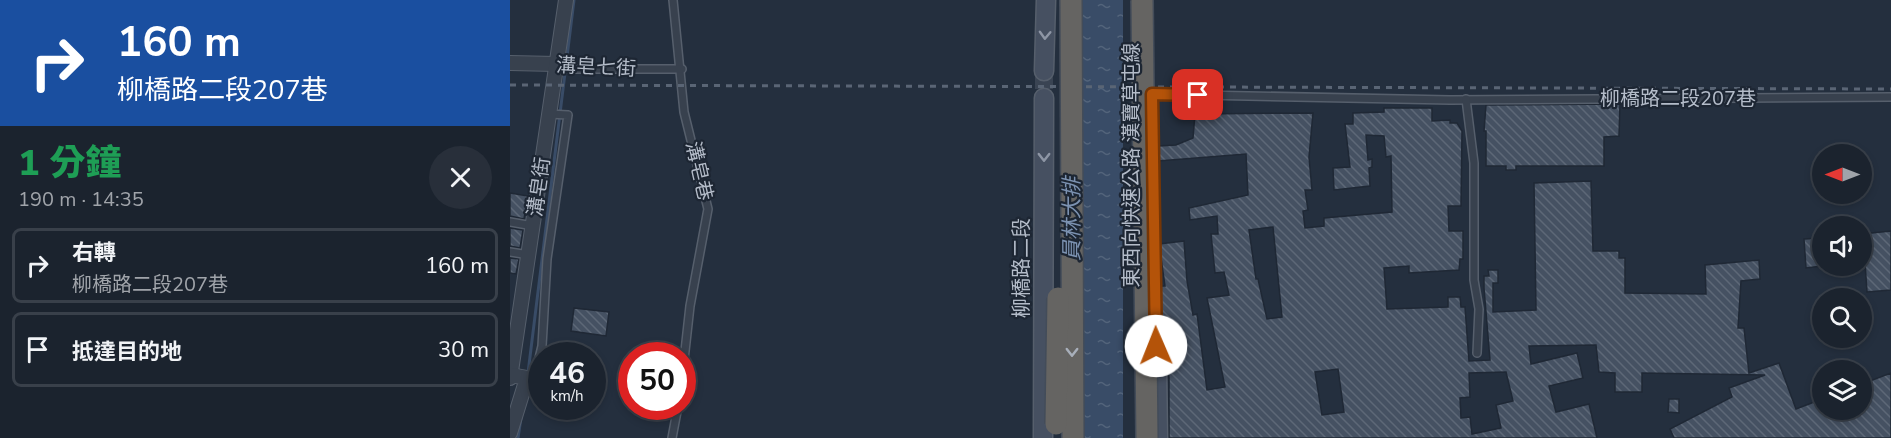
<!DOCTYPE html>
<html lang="zh-TW">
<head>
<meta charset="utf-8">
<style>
	body { margin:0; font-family:"Nunito Sans","Noto Sans TC",sans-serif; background:#282f3a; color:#f1f3f6; height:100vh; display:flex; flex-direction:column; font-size:22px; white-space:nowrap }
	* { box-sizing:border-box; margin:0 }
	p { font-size:20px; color:#a0a4aa }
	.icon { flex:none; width:33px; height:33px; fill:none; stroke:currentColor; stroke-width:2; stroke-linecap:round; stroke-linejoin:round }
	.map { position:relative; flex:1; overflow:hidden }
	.panel { display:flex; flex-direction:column; background:#1b232e; width:510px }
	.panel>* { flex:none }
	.top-card { background:#1a4fa0; color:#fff; overflow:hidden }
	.needle { width:39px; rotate:270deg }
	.controls { position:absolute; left:1302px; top:144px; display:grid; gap:12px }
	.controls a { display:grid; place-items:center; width:60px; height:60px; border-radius:50%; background:#1b232e; box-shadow:0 3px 9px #0003,0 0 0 2px #39404a; font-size:30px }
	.speed { position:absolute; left:18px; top:342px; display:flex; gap:12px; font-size:30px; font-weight:700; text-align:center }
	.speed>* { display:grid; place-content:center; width:78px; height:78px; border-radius:50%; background:#1b232e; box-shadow:0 3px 9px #0003,0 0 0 2px #39404a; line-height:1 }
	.speed small { font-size:15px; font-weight:400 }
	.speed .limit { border:9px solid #d22; background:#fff; color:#111 }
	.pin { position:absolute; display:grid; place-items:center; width:51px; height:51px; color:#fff; margin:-26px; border-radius:12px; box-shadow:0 3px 9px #0006 }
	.me { position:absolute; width:66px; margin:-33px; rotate:359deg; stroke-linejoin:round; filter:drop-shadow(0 0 4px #0008) }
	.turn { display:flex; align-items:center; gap:21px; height:126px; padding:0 18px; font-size:27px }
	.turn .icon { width:78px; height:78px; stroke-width:2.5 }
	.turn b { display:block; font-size:42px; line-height:51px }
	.round { display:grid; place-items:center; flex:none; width:63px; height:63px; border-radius:32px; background:#282f3a }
	.headline { display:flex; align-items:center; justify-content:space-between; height:102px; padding:0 18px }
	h1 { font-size:36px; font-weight:800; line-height:45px; color:#1e9e55 }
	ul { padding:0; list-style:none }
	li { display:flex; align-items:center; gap:18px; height:75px; margin:0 12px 9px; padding:0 6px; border:3px solid #39404a; border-radius:9px }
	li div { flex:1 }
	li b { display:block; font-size:22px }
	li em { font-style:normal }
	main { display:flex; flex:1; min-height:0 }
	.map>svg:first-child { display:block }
	.water { fill:url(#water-ripples) }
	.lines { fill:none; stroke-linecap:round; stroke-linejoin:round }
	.stream { stroke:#394c67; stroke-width:3 }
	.building { fill:url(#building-back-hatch); stroke:#1f2835; stroke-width:1.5; fill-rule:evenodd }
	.secondary-tunnel { stroke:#3a4453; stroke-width:18; stroke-dasharray:18 9; stroke-linecap:butt }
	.service-casing { stroke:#565f6c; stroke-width:10 }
	.minor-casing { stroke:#565f6c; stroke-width:16 }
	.secondary-casing { stroke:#565f6c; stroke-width:21 }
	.service { stroke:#38414e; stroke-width:7 }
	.minor { stroke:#38414e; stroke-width:14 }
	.secondary { stroke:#465061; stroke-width:18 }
	.rail { stroke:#5a6575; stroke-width:3; stroke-dasharray:6 6; stroke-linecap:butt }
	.trunk-bridge-casing { stroke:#434c59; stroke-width:24; stroke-linecap:butt }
	.trunk-bridge { stroke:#656462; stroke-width:21 }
	.oneway { stroke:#8e96a5 }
	.oneway2 { stroke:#a8afba }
	.route-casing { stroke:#753606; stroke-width:15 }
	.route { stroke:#b45309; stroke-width:10 }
	.labels { text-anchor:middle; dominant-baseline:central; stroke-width:4.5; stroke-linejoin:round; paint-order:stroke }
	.street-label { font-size:20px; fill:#b4bcc9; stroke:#1d2633 }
	.water-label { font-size:21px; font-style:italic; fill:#7c92b1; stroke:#1d2633 }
</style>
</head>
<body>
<main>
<section class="panel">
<div class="top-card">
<div class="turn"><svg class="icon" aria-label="right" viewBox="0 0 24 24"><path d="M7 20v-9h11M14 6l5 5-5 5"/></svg><div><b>160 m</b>柳橋路二段207巷</div></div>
</div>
<div class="headline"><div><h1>1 分鐘</h1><p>190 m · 14:35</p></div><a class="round"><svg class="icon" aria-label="close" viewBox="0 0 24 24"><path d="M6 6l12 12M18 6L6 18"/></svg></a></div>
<ul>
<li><svg class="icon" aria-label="right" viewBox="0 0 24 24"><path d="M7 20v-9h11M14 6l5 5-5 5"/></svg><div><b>右轉</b><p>柳橋路二段207巷</p></div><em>160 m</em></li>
<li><svg class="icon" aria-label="arrive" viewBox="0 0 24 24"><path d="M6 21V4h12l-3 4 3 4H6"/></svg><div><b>抵達目的地</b></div><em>30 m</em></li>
</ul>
</section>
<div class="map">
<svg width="1381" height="438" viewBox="0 0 1381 438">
	<defs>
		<pattern id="water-ripples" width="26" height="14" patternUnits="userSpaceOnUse" patternTransform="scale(1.5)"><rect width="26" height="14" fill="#394c67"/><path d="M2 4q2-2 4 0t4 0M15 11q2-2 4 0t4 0" fill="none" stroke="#53647b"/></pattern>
		<pattern id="building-back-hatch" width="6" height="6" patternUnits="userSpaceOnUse" patternTransform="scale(1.5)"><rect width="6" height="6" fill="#455162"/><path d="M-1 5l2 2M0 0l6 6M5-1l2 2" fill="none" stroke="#5d6877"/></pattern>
	</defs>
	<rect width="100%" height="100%" fill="#242f3e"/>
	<polygon class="water" points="566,0 613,0 613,438 568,438"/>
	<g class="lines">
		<g class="stream">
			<polyline points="18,373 64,0"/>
			<polyline points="8,438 11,418"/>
		</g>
	</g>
	<g class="building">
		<polygon points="1110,104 1109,136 1094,137 1094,166 1006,166 1006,170 996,170 996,166 976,166 976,131 974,131 976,105"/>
		<path d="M874,108H922V121L940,120V123H947L952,131L951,206H938L939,231H953V259H950L949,270L899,273V266L874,268L877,309L938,307V297H950L951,307H955L959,361L980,360L974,288V276H979L978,270H988V283H983V312L1026,310L1024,183L1081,181L1083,251H1109V258H1115V293L1196,294L1195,265L1249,260L1250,279L1231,281L1228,328H1234L1239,373L1269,363L1286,409L1312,399V410H1352V384L1381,373V438H1164L1160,429L1222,397L1219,388L1255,375L1132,373V392H1105V373L1089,372L1086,345L1019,346L1021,364L1067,353L1073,378L1039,386L1046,412L1079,404L1087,438H659V378L651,319V286H655L649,244L674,241L677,281L683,315L687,314L697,390L715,387L697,298L719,295L714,272L705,273L701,234H708L707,216L680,220L679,208L738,195L736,154L648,161V146L666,145L683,138L685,114L803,113L799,157L802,190H795L798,210L793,211L795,228L814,226V218L882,212L881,156L876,157L874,136L856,135L858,160L862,159V167L859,168L860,186L824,190L823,168L840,167L835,124H843V113L874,112ZM763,227L772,317L757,319L748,279H746L739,230ZM828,369L834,412L812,415L805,372ZM996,372L1003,401L986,405L991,428L962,434L960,417L951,418L950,398L960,397L959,373Z"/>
		<polygon points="0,193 18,196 14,219 0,216"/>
		<polygon points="0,228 13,230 10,248 0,246"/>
		<polygon points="1381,231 1381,290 1357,292 1355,263 1352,263 1352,234"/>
		<polygon points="1312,238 1312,266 1296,268 1294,239"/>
		<polygon points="0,258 9,259 6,274 0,273"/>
		<polygon points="64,308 99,312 96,336 61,331"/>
		<polygon points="1159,399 1169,399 1169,413 1158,412"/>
	</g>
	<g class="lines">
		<polyline class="secondary-tunnel" points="534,71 534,98"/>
		<defs>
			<g id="service">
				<polyline points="163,0 174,112 198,209 180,306 172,378"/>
				<polyline points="46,64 59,69 172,69"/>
				<polyline points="642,94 940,100 1381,97"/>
				<polyline points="956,99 964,163 964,280 969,309 967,353"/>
				<polyline points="0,222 23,226"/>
				<polyline points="0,252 19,255"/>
				<polyline points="17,378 25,375 32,346 37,259 58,115 39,114"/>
				<polyline points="162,438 168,406"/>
			</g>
			<g id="minor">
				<polyline points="0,63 46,64"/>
				<polyline points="0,378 56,0"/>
				<polyline points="0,433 17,378 1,375"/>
			</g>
			<g id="secondary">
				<polyline points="534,71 536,0"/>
				<polyline points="647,368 648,438"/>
				<polyline points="533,438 534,98"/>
			</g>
		</defs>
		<use href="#service" class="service-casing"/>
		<use href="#minor" class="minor-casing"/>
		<use href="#secondary" class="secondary-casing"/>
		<use href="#service" class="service"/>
		<use href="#minor" class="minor"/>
		<use href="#secondary" class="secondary"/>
		<polyline class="rail" points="0,85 1381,89"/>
		<defs>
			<g id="trunk-bridge">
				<polyline points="561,0 563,438"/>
				<polyline points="632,0 637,438"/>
				<polyline points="546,424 548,298"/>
			</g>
		</defs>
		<use href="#trunk-bridge" class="trunk-bridge-casing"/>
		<use href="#trunk-bridge" class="trunk-bridge"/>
	</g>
	<defs><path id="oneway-chevron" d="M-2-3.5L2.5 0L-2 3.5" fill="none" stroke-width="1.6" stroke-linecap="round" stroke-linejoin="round" transform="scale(1.5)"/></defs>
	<g class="oneway">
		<use href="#oneway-chevron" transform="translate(535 35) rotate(92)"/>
		<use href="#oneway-chevron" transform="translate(534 157) rotate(90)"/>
	</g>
	<use class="oneway2" href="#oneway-chevron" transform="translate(562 352) rotate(90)"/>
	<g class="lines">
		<defs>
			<polyline id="route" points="646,346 642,94 688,95"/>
		</defs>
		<use href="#route" class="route-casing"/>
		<use href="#route" class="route"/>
	</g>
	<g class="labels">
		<g class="street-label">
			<text transform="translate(86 67) rotate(3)">溝皂七街</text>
			<text x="1168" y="98">柳橋路二段207巷</text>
			<text transform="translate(621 165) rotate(-90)">東西向快速公路 漢寶草屯線</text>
			<text transform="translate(189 171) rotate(77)">溝皂巷</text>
			<text transform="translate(29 187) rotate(-82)">溝皂街</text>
			<text transform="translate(511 268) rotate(-90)">柳橋路二段</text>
		</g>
		<g class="water-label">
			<text transform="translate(562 219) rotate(-90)">員林大排</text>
		</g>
	</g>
</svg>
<div class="controls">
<a><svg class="needle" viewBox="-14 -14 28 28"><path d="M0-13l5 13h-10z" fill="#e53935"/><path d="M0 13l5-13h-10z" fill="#a0a4aa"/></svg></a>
<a><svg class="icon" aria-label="sound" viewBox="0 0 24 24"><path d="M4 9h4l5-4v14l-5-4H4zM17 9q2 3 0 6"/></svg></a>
<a><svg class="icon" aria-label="search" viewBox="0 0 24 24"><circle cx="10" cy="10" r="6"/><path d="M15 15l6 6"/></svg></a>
<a><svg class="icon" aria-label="layers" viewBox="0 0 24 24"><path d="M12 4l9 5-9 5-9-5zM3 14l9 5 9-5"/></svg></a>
</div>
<div class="speed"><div>46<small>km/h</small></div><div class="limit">50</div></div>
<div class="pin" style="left:688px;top:95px;background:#d93025"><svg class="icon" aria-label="arrive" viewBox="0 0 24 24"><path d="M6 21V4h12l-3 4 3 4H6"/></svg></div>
<svg class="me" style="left:646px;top:346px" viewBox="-20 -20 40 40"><circle r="19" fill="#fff"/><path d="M0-13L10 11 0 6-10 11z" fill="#b45309"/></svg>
</div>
</main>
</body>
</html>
